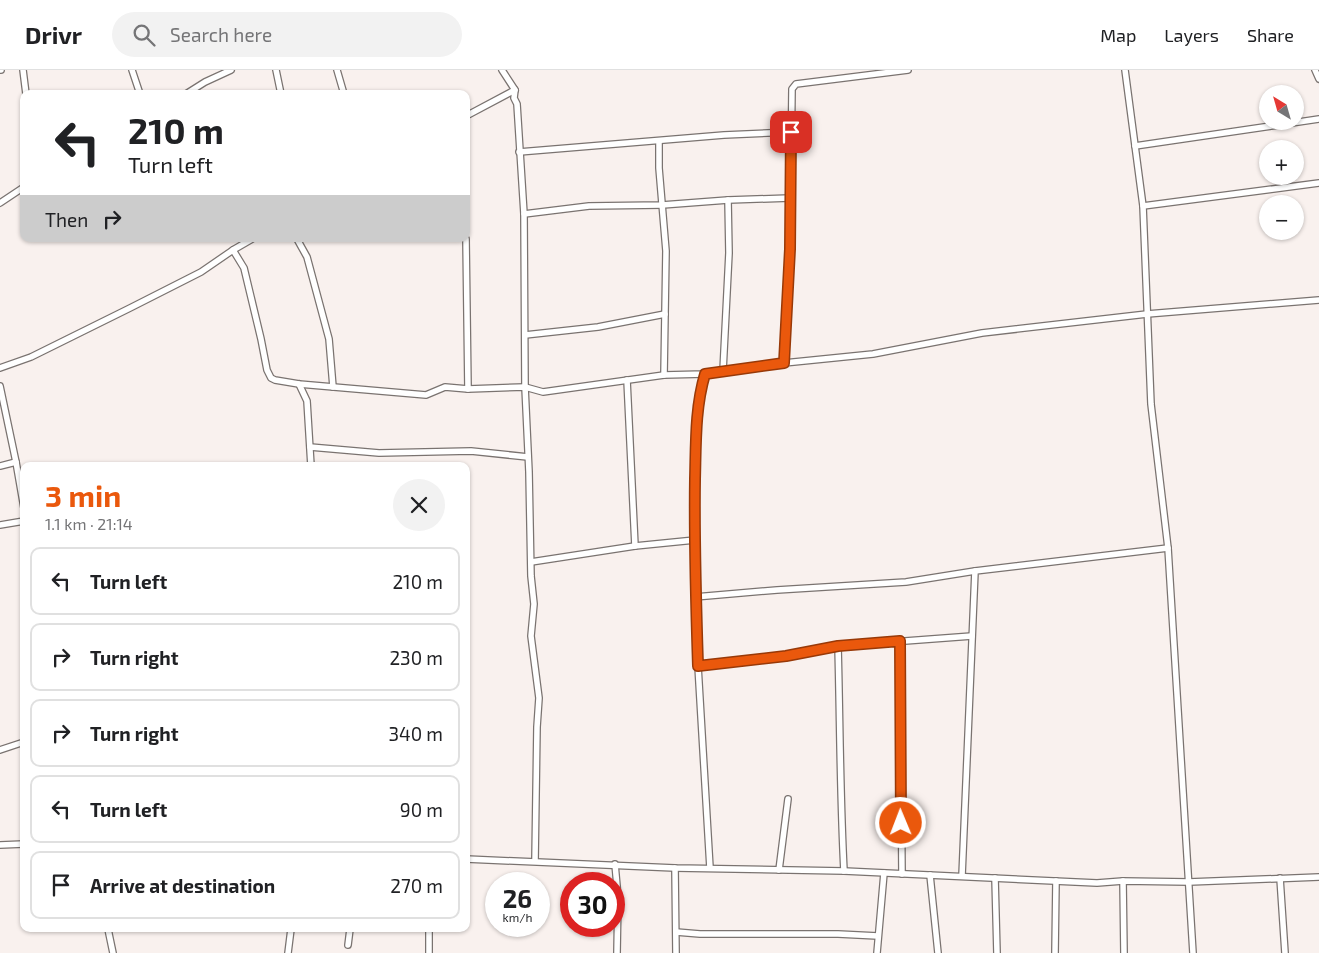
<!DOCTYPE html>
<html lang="en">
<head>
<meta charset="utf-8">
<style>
	body { margin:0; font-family:"Exo 2",sans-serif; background:#f2f2f2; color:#202124; height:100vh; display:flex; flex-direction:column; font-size:19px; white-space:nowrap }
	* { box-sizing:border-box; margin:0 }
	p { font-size:16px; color:#757577 }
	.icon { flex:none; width:28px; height:28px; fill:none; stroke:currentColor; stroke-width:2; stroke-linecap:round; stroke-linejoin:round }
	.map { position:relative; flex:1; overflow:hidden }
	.panel { position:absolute; left:20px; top:392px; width:450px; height:470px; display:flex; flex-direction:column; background:#fff; border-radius:10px; box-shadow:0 1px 4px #0004 }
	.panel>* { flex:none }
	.guide { position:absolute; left:20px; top:20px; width:450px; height:152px; border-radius:10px; box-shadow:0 1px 4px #0004; background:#fff; color:#202124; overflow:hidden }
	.needle { width:32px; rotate:323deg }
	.tools { position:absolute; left:1259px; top:15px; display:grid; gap:10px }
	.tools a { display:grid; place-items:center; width:45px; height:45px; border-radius:50%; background:#fff; box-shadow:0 1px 4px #0004; font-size:25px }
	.speed { position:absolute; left:485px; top:802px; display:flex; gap:10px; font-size:25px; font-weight:700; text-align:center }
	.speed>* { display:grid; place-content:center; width:65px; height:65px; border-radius:50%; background:#fff; box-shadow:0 1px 4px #0004; line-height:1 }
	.speed small { font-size:12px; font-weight:400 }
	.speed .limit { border:8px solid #d22; background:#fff; color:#111 }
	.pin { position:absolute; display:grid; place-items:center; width:42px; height:42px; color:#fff; margin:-21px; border-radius:10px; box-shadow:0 2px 8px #0006 }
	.me { position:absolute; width:55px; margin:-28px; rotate:359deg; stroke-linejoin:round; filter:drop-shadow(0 0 4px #0008) }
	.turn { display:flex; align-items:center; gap:18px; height:105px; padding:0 25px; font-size:22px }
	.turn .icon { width:65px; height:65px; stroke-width:2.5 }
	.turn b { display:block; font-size:35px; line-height:42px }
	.then { display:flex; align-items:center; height:48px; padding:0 25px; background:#0003; gap:10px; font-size:19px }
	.round { display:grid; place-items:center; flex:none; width:52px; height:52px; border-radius:26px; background:#f2f2f2 }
	.overview { display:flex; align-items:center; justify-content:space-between; height:85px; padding:0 25px }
	h1 { font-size:30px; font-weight:700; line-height:38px; color:#ea580c }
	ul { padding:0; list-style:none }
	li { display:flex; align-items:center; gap:15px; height:68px; margin:0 10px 8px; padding:0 15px; border:2px solid #e0e0e0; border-radius:10px }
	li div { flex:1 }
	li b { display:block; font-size:19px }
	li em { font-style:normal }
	header { display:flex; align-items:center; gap:30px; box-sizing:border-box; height:70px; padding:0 25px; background:#fff; border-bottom:1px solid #e0e0e0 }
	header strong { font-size:24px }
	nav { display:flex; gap:28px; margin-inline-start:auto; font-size:18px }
	.search { width:350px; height:45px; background:#f2f2f2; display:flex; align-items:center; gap:12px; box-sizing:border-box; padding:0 18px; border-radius:28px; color:#757577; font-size:19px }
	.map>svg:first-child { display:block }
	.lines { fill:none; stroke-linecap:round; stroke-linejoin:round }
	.minor-casing { stroke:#7a7370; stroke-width:8 }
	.minor { stroke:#fff; stroke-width:5.5 }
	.route-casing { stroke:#983908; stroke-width:12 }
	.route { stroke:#ea580c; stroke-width:9 }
</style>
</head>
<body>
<header>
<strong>Drivr</strong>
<div class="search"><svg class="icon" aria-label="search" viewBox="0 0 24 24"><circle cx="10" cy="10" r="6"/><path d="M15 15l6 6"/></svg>Search here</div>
<nav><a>Map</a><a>Layers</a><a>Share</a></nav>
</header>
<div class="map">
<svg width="1319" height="883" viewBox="0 0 1319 883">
	<rect width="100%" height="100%" fill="#f9f1ee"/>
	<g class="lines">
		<defs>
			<g id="minor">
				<polyline points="0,0 1,0"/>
				<polyline points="23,0 26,24"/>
				<polyline points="132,0 140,24"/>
				<polyline points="276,0 281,24"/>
				<polyline points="337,0 344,24"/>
				<polyline points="502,0 515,20 514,28 517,34 524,144 525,317 529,402 531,506 534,534 531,566 539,628 537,657 535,791"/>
				<polyline points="1125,0 1143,136 1151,334 1168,478 1193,883"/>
				<polyline points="1315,0 1319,9"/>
				<polyline points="186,24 205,12 231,0"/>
				<polyline points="466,46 515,20"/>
				<polyline points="659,71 659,98 666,181 664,305"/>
				<polyline points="1135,76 1319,49"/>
				<polyline points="519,82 724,65 791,62"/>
				<polyline points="0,133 24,117"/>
				<polyline points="1143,136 1319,113"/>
				<polyline points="524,144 589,136 662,135 728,130 790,128"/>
				<polyline points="297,169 307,187 329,269 333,317"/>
				<polyline points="466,169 468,319"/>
				<polyline points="233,180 252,169"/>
				<polyline points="525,265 598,257 665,244"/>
				<polyline points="784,293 790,179 792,19 796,14 908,0"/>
				<polyline points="0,298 31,287 130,238 201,202 233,180 244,198 261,269 267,300 271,308 275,310 299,314 426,325 445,317 468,319 525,317 543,322 664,305 705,304 784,293 873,284 982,263 1147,244 1319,230"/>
				<polyline points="723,301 729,183 728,130"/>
				<polyline points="705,304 699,324 696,352 695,527 698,596 786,585 838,576 972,566"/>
				<polyline points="627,310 635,476"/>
				<polyline points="299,314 307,331 311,396"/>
				<polyline points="0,316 16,392 24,438"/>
				<polyline points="310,377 379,383 471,381 528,387"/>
				<polyline points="0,396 16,392"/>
				<polyline points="0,455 24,451"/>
				<polyline points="531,492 635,476 695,470"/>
				<polyline points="695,527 777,520 906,512 975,501"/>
				<polyline points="900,571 902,804"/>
				<path d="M838,576C840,651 840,726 844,801"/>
				<polyline points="698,596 710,798"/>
				<polyline points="0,680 24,672"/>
				<polyline points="0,775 24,774"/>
				<polyline points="466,789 675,798 844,801 1097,813 1123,811 1189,812 1319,807"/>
				<polyline points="615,794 618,827 617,883"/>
				<polyline points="675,798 676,883"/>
				<polyline points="779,800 788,729"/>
				<polyline points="930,805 938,883"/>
				<polyline points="962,806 975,501 1168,478"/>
				<polyline points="995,808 997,883"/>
				<polyline points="1280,808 1285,883"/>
				<polyline points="1123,811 1124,883"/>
				<polyline points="108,859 113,883"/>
				<polyline points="676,862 700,864 838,864 878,866"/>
				<polyline points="348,875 350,859"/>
				<polyline points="288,883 291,859"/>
				<polyline points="429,883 429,859"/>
				<polyline points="877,883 884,803"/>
				<polyline points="1055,883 1056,811"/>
			</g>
		</defs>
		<use href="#minor" class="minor-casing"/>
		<use href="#minor" class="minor"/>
	</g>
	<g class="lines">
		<defs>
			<path id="route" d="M791,62L790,179L784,293L705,304C695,338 696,373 695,409C694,472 696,534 698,596L786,586L838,576L900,571L901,753"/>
		</defs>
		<use href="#route" class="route-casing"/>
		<use href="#route" class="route"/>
	</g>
</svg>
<div class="tools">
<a><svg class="needle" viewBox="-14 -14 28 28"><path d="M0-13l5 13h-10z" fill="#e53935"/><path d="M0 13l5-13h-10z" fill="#757577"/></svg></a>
<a>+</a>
<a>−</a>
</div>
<div class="speed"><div>26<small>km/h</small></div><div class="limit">30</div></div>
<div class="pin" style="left:791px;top:62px;background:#d93025"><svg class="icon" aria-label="arrive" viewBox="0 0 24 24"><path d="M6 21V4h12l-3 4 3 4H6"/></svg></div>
<svg class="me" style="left:901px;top:753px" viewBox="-20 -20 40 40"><circle r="17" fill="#ea580c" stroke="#fff" stroke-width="3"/><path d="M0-11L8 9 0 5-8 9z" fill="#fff"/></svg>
<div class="guide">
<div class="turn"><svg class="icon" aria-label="left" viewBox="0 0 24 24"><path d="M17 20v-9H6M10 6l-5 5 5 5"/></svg><div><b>210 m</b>Turn left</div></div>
<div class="then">Then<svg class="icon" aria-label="right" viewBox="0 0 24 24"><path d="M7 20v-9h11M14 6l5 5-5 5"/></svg></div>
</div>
<section class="panel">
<div class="overview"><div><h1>3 min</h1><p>1.1 km · 21:14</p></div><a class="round"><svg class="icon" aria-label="close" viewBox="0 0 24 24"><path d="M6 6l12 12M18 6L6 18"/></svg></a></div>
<ul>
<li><svg class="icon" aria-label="left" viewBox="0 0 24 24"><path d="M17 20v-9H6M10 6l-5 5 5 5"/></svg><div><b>Turn left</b></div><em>210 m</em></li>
<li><svg class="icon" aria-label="right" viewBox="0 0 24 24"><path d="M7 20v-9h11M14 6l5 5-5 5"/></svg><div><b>Turn right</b></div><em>230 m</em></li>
<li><svg class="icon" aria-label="right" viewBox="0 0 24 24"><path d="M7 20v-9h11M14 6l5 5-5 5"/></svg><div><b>Turn right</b></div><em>340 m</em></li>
<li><svg class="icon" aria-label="left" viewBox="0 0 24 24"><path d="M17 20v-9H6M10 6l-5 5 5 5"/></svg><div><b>Turn left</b></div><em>90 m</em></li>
<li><svg class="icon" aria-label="arrive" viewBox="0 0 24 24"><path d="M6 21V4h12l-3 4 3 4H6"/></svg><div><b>Arrive at destination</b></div><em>270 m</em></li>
</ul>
</section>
</div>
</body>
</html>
